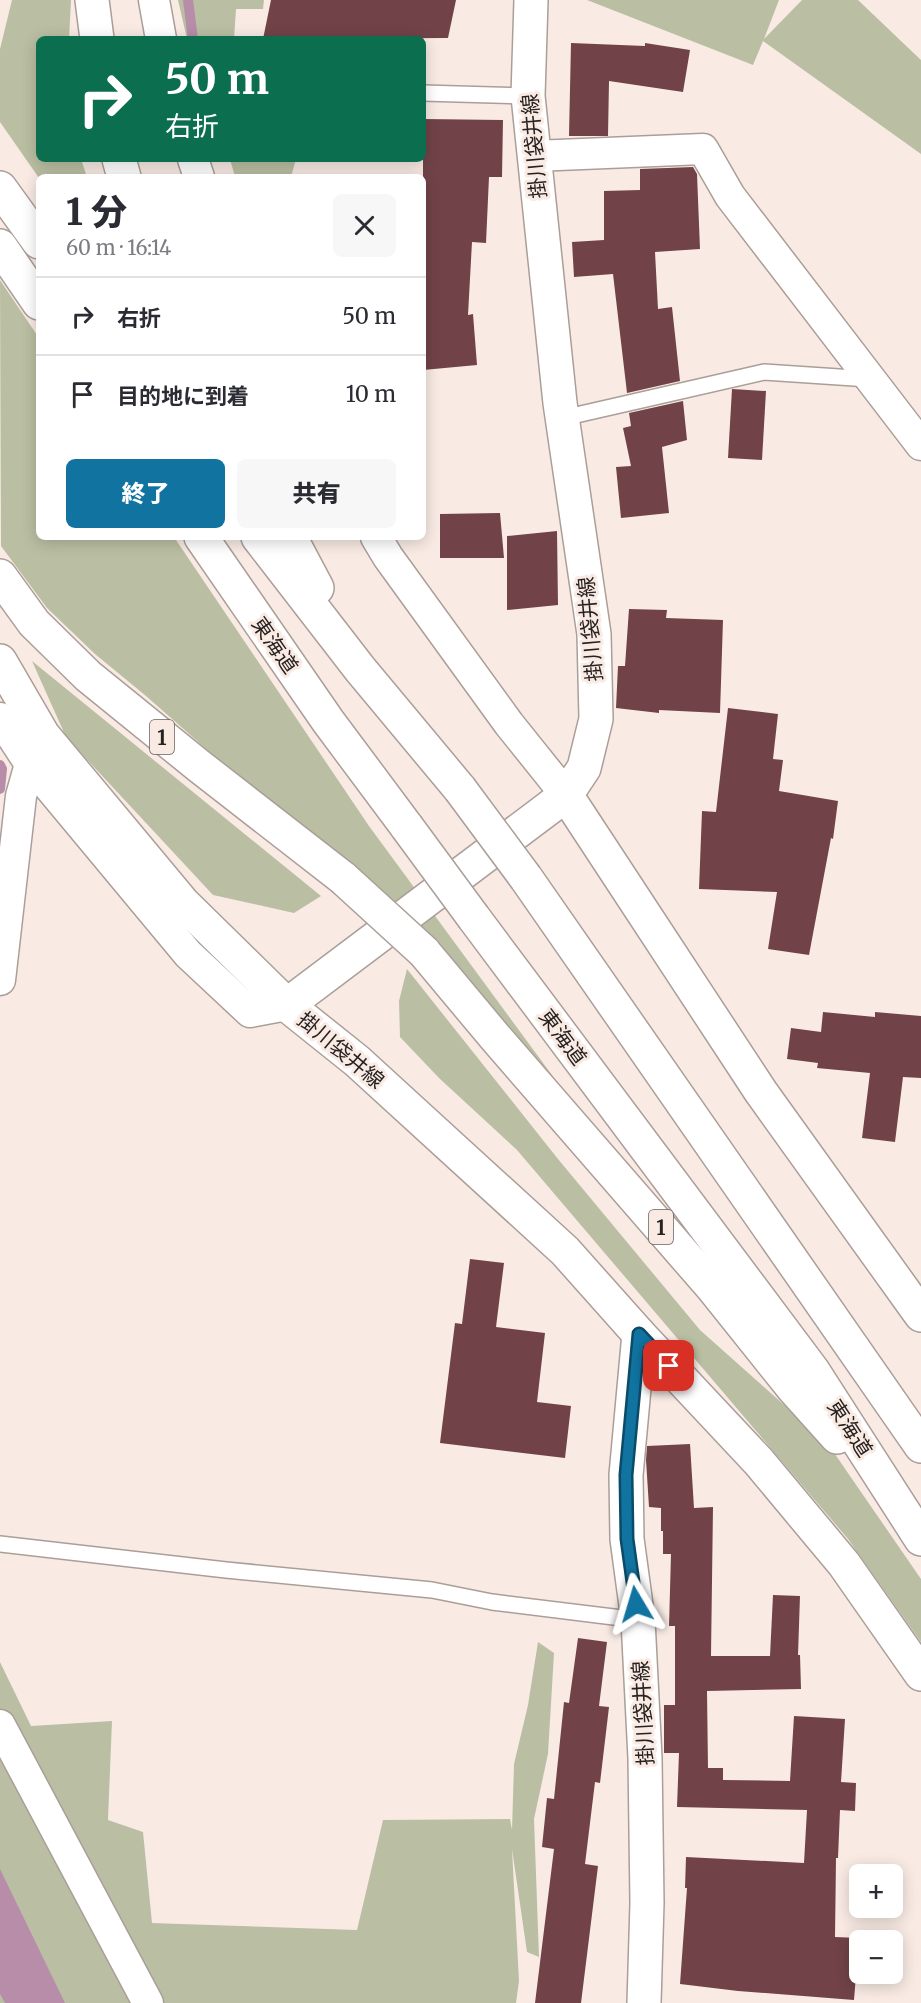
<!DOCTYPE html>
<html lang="ja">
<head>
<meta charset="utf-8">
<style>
	body { margin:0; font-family:Merriweather,"Noto Sans JP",serif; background:#f7f7f7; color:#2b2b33; height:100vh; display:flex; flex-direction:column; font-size:22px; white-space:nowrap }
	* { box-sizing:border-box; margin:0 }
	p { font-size:20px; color:#7c7c81 }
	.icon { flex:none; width:33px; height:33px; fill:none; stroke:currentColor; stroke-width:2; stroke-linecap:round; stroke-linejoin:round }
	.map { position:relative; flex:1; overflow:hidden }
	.sheet { position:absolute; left:36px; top:174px; width:390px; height:366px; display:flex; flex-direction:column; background:#fff; border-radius:9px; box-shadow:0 3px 15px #0003 }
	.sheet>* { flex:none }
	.top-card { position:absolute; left:36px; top:36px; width:390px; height:126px; border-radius:9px; box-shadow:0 3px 15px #0003; background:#0b6e4f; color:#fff; overflow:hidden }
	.fabs { position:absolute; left:849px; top:1864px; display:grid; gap:12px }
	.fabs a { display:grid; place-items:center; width:54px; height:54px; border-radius:9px; background:#fff; box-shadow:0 3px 15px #0003; font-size:30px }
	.pin { position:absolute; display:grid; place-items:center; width:51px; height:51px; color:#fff; margin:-26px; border-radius:12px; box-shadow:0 3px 9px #0006 }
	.me { position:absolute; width:66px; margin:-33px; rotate:353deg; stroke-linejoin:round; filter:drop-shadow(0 0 4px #0008) }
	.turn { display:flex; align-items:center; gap:21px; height:126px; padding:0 30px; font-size:27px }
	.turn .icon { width:78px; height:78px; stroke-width:2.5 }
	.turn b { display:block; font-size:42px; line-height:51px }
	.round { display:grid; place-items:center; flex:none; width:63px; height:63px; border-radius:9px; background:#f7f7f7 }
	.headline { display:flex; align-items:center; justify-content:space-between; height:102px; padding:0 30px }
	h1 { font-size:36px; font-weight:800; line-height:45px }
	.cta { display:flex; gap:12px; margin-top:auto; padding:12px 30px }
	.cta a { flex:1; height:69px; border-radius:9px; background:#1173a0; color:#fff; font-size:24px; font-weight:800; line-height:69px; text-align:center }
	.cta a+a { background:#f7f7f7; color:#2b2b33 }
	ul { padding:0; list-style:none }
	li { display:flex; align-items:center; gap:18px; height:78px; padding:0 30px; border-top:2px solid #e1e1e2 }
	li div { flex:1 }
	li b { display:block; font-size:22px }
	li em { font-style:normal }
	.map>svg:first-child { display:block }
	.green { fill:#babfa3 }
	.water { fill:#b78da9 }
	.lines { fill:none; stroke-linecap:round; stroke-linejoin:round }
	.stream { stroke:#b78da9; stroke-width:10 }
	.building { fill:#714348 }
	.lane-casing { stroke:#ab9e98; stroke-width:18 }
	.street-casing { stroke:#ab9e98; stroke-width:33 }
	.secondary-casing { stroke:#ab9e98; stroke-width:36 }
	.highway-casing { stroke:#ab9e98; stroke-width:36 }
	.lane { stroke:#fff; stroke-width:15 }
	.street { stroke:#fff; stroke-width:30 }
	.secondary { stroke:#fff; stroke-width:33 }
	.highway { stroke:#fff; stroke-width:33 }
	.highway-bridge-casing { stroke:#ab9e98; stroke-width:36; stroke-linecap:butt }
	.highway-bridge { stroke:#fff; stroke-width:33 }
	.route-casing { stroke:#0b4b68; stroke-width:15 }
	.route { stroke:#1173a0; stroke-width:10 }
	.labels { text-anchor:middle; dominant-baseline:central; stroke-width:6; stroke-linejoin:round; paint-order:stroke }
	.shield { fill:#f9ebe4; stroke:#665e5b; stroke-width:1.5 }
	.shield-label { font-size:20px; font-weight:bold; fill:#272220 }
	.street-label { font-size:21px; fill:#272220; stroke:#f9ebe4 }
</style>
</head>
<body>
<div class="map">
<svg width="921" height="2003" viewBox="0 0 921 2003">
	<rect width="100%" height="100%" fill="#f9ebe4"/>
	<g class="green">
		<polygon points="12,0 71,0 69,39 39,39 39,159 81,159 87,177 39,178 0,122 0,49"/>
		<polygon points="178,0 264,0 263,9 236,9 234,39 187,39"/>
		<polygon points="587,0 779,0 764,39 802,0 858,0 921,60 921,154 763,41 753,65"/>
		<polygon points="230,159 296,159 291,177 235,177"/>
		<polygon points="0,280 39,338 39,537 174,537 369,826 618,1165 270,805 146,696 95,654 47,608 1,546"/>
		<polygon points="32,661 321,896 294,913 213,895 66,737"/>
		<polygon points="407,969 558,1159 700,1330 828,1444 921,1579 921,1642 848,1539 517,1150 439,1078 400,1037 399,1001"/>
		<polygon points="538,1642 554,1653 548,1754 534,1819 539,1957 527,1952 512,1849 519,1981 516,2003 0,2003 0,1662 31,1726 112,1721 108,1820 143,1832 152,1923 357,1930 383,1820 510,1819 512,1830 514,1764 528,1705"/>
	</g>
	<polygon class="water" points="0,1869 65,2003 5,2003 0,1994"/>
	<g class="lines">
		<g class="stream">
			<polyline points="188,0 193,39"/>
			<polyline points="0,765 2,769 0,789"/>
		</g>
	</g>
	<g class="building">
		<polygon points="271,0 456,0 448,38 263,39"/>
		<polygon points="571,43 645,46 645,43 690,50 683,92 609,81 608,136 569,136"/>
		<polygon points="423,119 503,120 502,177 489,177 486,243 472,242 468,315 473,314 477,365 423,370"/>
		<polygon points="693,167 697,174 700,249 655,252 658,309 672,307 680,381 627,393 613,274 574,277 572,242 604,240 604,191 640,190 640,169"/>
		<polygon points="732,389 766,391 762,460 728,458"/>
		<polygon points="683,401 687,440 662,447 669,513 621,518 616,467 631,466 623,428 631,426 629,413"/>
		<polygon points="500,513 504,558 440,558 440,514"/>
		<polygon points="557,531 558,605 507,610 507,536"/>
		<polygon points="629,609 667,610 666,618 723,620 720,713 659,710 659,713 616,708 618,666 625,666"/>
		<polygon points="728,708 778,714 773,759 783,760 779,791 838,801 833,839 831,838 809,955 768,949 777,892 699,889 702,811 716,812"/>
		<polygon points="823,1012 875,1017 875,1012 921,1016 921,1078 903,1077 895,1142 862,1138 870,1073 817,1068 818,1063 787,1059 791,1028 821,1032"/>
		<polygon points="470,1259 504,1263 496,1327 545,1333 537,1402 571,1406 565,1458 440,1443 455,1323 462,1324"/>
		<polygon points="690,1444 694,1508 713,1507 711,1656 770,1656 773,1595 800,1596 798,1655 800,1655 801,1689 707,1691 708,1768 723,1768 723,1780 790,1781 794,1716 845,1719 841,1782 856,1783 855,1811 840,1810 838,1858 836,1858 835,1937 859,1938 854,2000 738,1991 680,1984 687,1888 685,1888 686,1857 804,1863 807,1810 677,1807 679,1753 664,1753 664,1705 675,1705 675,1626 669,1626 671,1554 663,1554 663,1531 661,1531 661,1508 649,1507 646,1460 647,1446"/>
		<polygon points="578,1638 607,1642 599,1706 609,1707 600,1783 595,1782 585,1864 598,1866 581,2003 535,2003 554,1849 542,1847 547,1798 554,1799 564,1702 569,1703"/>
	</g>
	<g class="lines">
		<defs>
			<g id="lane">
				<polyline points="423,93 528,96"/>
				<polyline points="563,418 764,372 869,379"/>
				<polyline points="0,1544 226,1570 432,1590 492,1602 638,1620"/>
			</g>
			<g id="street">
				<polyline points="154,0 161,39"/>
				<polyline points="534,156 703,149 730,196 921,445"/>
				<polyline points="193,159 199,177"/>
				<polyline points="376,537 388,557 509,724 566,795"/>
				<polyline points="0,718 30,764 188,954 250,1012 287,1005"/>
				<polyline points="0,980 21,796 30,764"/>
				<polyline points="0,1725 148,2003"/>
			</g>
			<g id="secondary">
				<polyline points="0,661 43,735 183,903 287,1005 357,1061 565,1251 639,1334 759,1462 844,1564 921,1674"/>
				<polyline points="566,795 761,1092 921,1315"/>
				<polyline points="287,1005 566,795 584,768 596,719 594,634 560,403 528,96 531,0"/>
				<polyline points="639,1334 626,1475 627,1539 638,1620 645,1758 647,1903 644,2003"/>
			</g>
			<g id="highway">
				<polyline points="92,0 97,39"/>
				<polyline points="119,159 124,177"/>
				<polyline points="0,188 39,242"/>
				<polyline points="0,246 39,303"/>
				<polyline points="201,537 328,721 407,827"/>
				<polyline points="258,537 360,669 460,789"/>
				<polyline points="290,537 317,588"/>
				<polyline points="0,576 34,623 88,676 199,766 343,878"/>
				<polyline points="526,878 921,1446"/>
				<polyline points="474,918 813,1371 921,1539"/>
				<polyline points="424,952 495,1037 713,1288 793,1388 837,1437"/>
			</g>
		</defs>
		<use href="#lane" class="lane-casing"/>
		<use href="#street" class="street-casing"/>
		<use href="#secondary" class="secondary-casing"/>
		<use href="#highway" class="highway-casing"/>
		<use href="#lane" class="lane"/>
		<use href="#street" class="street"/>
		<use href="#secondary" class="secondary"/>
		<use href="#highway" class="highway"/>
		<defs>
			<g id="highway-bridge">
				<polyline points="460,789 526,878"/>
				<polyline points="407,827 474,918"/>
				<polyline points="343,878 424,952"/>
			</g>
		</defs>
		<use href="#highway-bridge" class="highway-bridge-casing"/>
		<use href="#highway-bridge" class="highway-bridge"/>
	</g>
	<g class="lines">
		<defs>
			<polyline id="route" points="636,1604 627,1539 626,1475 639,1334 669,1366"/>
		</defs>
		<use href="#route" class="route-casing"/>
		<use href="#route" class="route"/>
	</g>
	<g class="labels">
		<g class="shield">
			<rect x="150" y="720" width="24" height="34" rx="4.5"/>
			<rect x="649" y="1210" width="24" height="34" rx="4.5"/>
		</g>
		<g class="shield-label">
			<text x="162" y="737">1</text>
			<text x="661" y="1227">1</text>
		</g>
		<g class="street-label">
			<text transform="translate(534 146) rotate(-95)">掛川袋井線</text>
			<text transform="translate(590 629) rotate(-95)">掛川袋井線</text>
			<text transform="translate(275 645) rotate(55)">東海道</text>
			<text transform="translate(563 1037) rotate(53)">東海道</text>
			<text transform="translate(341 1050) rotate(40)">掛川袋井線</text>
			<text transform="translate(850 1428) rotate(57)">東海道</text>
			<text transform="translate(643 1713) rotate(-93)">掛川袋井線</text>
		</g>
	</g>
</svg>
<div class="fabs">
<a>+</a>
<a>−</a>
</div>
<div class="pin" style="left:669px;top:1366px;background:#d93025"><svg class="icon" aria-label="arrive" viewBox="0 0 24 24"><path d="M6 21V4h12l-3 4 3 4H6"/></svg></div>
<svg class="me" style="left:636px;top:1604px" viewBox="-20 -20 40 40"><path d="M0-17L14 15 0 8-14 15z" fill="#1173a0" stroke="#fff" stroke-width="4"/></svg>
<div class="top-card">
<div class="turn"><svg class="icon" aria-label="right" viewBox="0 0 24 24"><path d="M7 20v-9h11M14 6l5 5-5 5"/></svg><div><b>50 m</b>右折</div></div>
</div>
<section class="sheet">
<div class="headline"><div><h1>1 分</h1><p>60 m · 16:14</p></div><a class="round"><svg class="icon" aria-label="close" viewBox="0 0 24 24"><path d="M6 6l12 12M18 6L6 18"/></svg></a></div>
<ul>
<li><svg class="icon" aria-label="right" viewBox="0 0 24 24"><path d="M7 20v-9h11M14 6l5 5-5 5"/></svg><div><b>右折</b></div><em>50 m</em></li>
<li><svg class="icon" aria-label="arrive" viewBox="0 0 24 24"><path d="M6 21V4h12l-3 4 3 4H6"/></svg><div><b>目的地に到着</b></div><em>10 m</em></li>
</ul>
<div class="cta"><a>終了</a><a>共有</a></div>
</section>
</div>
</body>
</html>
